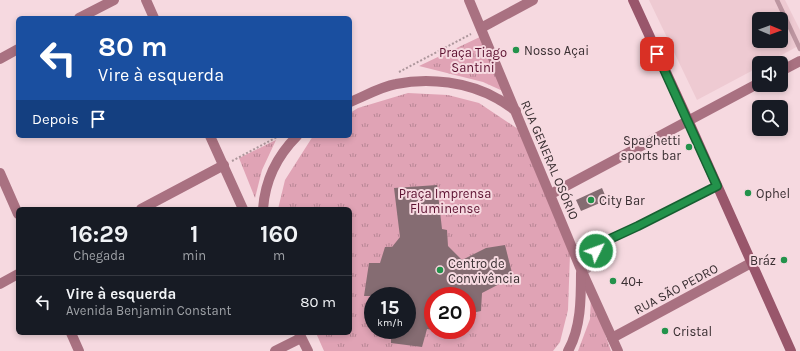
<!DOCTYPE html>
<html lang="pt">
<head>
<meta charset="utf-8">
<style>
	body { margin:0; font-family:Karla,sans-serif; background:#20242c; color:#f1f3f6; height:100vh; display:flex; flex-direction:column; font-size:15px; white-space:nowrap }
	* { box-sizing:border-box; margin:0 }
	p { font-size:13px; color:#9ea1a6 }
	.icon { flex:none; width:22px; height:22px; fill:none; stroke:currentColor; stroke-width:2; stroke-linecap:round; stroke-linejoin:round }
	.map { position:relative; flex:1; overflow:hidden }
	.details { position:absolute; left:16px; top:207px; width:336px; height:128px; display:flex; flex-direction:column; background:#171b24; border-radius:6px; box-shadow:0 2px 6px #0003 }
	.details>* { flex:none }
	.guide { position:absolute; left:16px; top:16px; width:336px; height:122px; border-radius:6px; box-shadow:0 2px 6px #0003; background:#1a4fa0; color:#fff; overflow:hidden }
	.needle { width:26px; rotate:91deg }
	.fabs { position:absolute; left:752px; top:12px; display:grid; gap:8px }
	.fabs a { display:grid; place-items:center; width:36px; height:36px; border-radius:6px; background:#171b24; box-shadow:0 2px 6px #0003; font-size:20px }
	.speed { position:absolute; left:364px; top:287px; display:flex; gap:8px; font-size:20px; font-weight:700; text-align:center }
	.speed>* { display:grid; place-content:center; width:52px; height:52px; border-radius:50%; background:#171b24; box-shadow:0 2px 6px #0003; line-height:1 }
	.speed small { font-size:10px; font-weight:400 }
	.speed .limit { border:6px solid #d22; background:#fff; color:#111 }
	.pin { position:absolute; display:grid; place-items:center; width:34px; height:34px; color:#fff; margin:-17px; border-radius:8px; box-shadow:0 2px 6px #0006 }
	.me { position:absolute; width:44px; margin:-22px; rotate:48deg; stroke-linejoin:round; filter:drop-shadow(0 0 3px #0008) }
	.turn { display:flex; align-items:center; gap:14px; height:84px; padding:0 16px; font-size:18px }
	.turn .icon { width:52px; height:52px; stroke-width:2.5 }
	.turn b { display:block; font-size:28px; line-height:34px }
	.then { display:flex; align-items:center; height:38px; padding:0 16px; background:#0003; gap:8px; font-size:15px }
	.eta { display:flex; justify-content:space-evenly; align-items:center; height:68px; text-align:center }
	.eta b { font-size:24px; font-weight:700; line-height:28px }
	ul { padding:0; list-style:none }
	li { display:flex; align-items:center; gap:12px; height:52px; padding:0 16px; border-top:1px solid #363941 }
	li div { flex:1 }
	li b { display:block; font-size:15px }
	li em { font-style:normal }
	.map>svg:first-child { display:block }
	.built { fill:#eecad2; fill-rule:evenodd }
	.park { fill:url(#park-tufts); fill-rule:evenodd }
	.building { fill:#856c72 }
	.lines { fill:none; stroke-linecap:round; stroke-linejoin:round }
	.path { stroke:#ac969b; stroke-width:2; stroke-dasharray:2 2; stroke-linecap:butt }
	.lane { stroke:#bd96a1; stroke-width:4.5 }
	.secondary { stroke:#a97181; stroke-width:10 }
	.primary { stroke:#99566b; stroke-width:10 }
	.route-casing { stroke:#175f31; stroke-width:10 }
	.route { stroke:#23924b; stroke-width:7 }
	.poi-dot { fill:#23924b; stroke:#f6d9e0; stroke-width:1.5 }
	.labels { text-anchor:middle; dominant-baseline:central; stroke-width:4; stroke-linejoin:round; paint-order:stroke }
	.poi-label { font-size:13px; fill:#3a2f32; stroke:#f6d9e0; text-anchor:start }
	.park-label { font-size:13px; fill:#5c1130; stroke:#f6d9e0 }
	.street-label { font-size:13px; fill:#3a2f32; stroke:#f6d9e0 }
</style>
</head>
<body>
<div class="map">
<svg width="800" height="351" viewBox="0 0 800 351">
	<defs>
		<pattern id="park-tufts" width="24" height="20" patternUnits="userSpaceOnUse"><rect width="24" height="20" fill="#e0a3b5"/><path d="M3 7l-1-3M5 7V3M7 7l1-3M15 17l-1-3M17 17v-4M19 17l1-3" fill="none" stroke="#b78594"/></pattern>
	</defs>
	<rect width="100%" height="100%" fill="#f6d9e0"/>
	<path class="built" d="M649,0H785L800,30V45L767,63H759V67L697,100ZM759,19H781V41H759Z"/>
	<g class="park">
		<polygon points="484,35 505,92 483,82 419,66"/>
		<path d="M408,93L448,95L479,103L518,129L570,254L568,310L560,342L553,351H324L316,333H350V209H278L285,180L313,136H350V113L358,108ZM373,296H407V330H373ZM433,296H467V330H433Z"/>
		<polygon points="276,140 262,170 255,198 239,158"/>
		<polygon points="591,294 611,351 578,351 590,319"/>
	</g>
	<g class="building">
		<polygon points="437,185 442,229 447,230 448,246 462,260 486,248 505,245 513,277 482,293 481,311 467,314 467,296 433,296 433,330 427,329 422,347 391,343 391,330 407,330 407,296 364,296 369,263 380,263 385,247 392,247 400,237 394,188"/>
		<polygon points="602,188 607,200 581,211 576,200"/>
	</g>
	<g class="lines">
		<g class="path">
			<polyline points="399,72 471,34"/>
			<polyline points="232,161 279,136"/>
		</g>
		<g class="lane">
			<polyline points="777,0 800,49"/>
			<polyline points="584,274 599,262 595,248 599,244 638,226 717,186"/>
		</g>
		<g class="secondary">
			<polyline points="146,0 154,18"/>
			<polyline points="469,0 580,267 618,351"/>
			<polyline points="79,18 114,0"/>
			<polyline points="481,28 533,0"/>
			<polyline points="0,59 18,49"/>
			<polyline points="781,71 800,61"/>
			<path d="M350,102C365,96 380,87 396,84C429,77 469,82 498,99C504,102 510,107 516,111"/>
			<polyline points="210,136 243,209"/>
			<polyline points="0,173 18,214"/>
			<polyline points="551,194 759,83"/>
			<polyline points="141,209 224,165"/>
			<path d="M263,209C265,181 277,156 297,136"/>
			<polyline points="0,284 18,274"/>
			<polyline points="71,333 79,351"/>
			<polyline points="299,333 308,351"/>
			<polyline points="612,338 751,263"/>
			<polyline points="275,351 301,338"/>
			<path d="M568,351C581,328 581,299 581,273"/>
		</g>
		<polyline class="primary" points="633,0 688,120 791,351"/>
	</g>
	<g class="lines">
		<defs>
			<polyline id="route" points="596,251 595,248 599,244 638,226 717,186 657,54"/>
		</defs>
		<use href="#route" class="route-casing"/>
		<use href="#route" class="route"/>
	</g>
	<g class="poi-dot">
		<circle cx="516" cy="50" r="4"/>
		<circle cx="689" cy="147" r="4"/>
		<circle cx="748" cy="193" r="4"/>
		<circle cx="591" cy="200" r="4"/>
		<circle cx="784" cy="260" r="4"/>
		<circle cx="440" cy="270" r="4"/>
		<circle cx="613" cy="281" r="4"/>
		<circle cx="665" cy="331" r="4"/>
	</g>
	<g class="labels">
		<g class="poi-label">
			<text x="524" y="50">Nosso Açai</text>
			<text x="681" y="140" text-anchor="end">Spaghetti<tspan x="681" dy="15">sports bar</tspan></text>
			<text x="756" y="193">Ophel</text>
			<text x="599" y="200">City Bar</text>
			<text x="776" y="260" text-anchor="end">Bráz</text>
			<text x="448" y="263">Centro de<tspan x="448" dy="15">Convivência</tspan></text>
			<text x="621" y="281">40+</text>
			<text x="673" y="331">Cristal</text>
		</g>
		<g class="park-label">
			<text x="473" y="52">Praça Tiago<tspan x="473" dy="15">Santini</tspan></text>
			<text x="445" y="193">Praça Imprensa<tspan x="445" dy="15">Fluminense</tspan></text>
		</g>
		<g class="street-label">
			<text transform="translate(550 160) rotate(67)">RUA GENERAL OSÓRIO</text>
			<text transform="translate(676 289) rotate(-28)">RUA SÃO PEDRO</text>
		</g>
	</g>
</svg>
<div class="fabs">
<a><svg class="needle" viewBox="-14 -14 28 28"><path d="M0-13l5 13h-10z" fill="#e53935"/><path d="M0 13l5-13h-10z" fill="#9ea1a6"/></svg></a>
<a><svg class="icon" aria-label="sound" viewBox="0 0 24 24"><path d="M4 9h4l5-4v14l-5-4H4zM17 9q2 3 0 6"/></svg></a>
<a><svg class="icon" aria-label="search" viewBox="0 0 24 24"><circle cx="10" cy="10" r="6"/><path d="M15 15l6 6"/></svg></a>
</div>
<div class="speed"><div>15<small>km/h</small></div><div class="limit">20</div></div>
<div class="pin" style="left:657px;top:54px;background:#d93025"><svg class="icon" aria-label="arrive" viewBox="0 0 24 24"><path d="M6 21V4h12l-3 4 3 4H6"/></svg></div>
<svg class="me" style="left:596px;top:251px" viewBox="-20 -20 40 40"><circle r="17" fill="#23924b" stroke="#fff" stroke-width="3"/><path d="M0-11L8 9 0 5-8 9z" fill="#fff"/></svg>
<div class="guide">
<div class="turn"><svg class="icon" aria-label="left" viewBox="0 0 24 24"><path d="M17 20v-9H6M10 6l-5 5 5 5"/></svg><div><b>80 m</b>Vire à esquerda</div></div>
<div class="then">Depois<svg class="icon" aria-label="arrive" viewBox="0 0 24 24"><path d="M6 21V4h12l-3 4 3 4H6"/></svg></div>
</div>
<section class="details">
<div class="eta">
<div><b>16:29</b><p>Chegada</p></div>
<div><b>1</b><p>min</p></div>
<div><b>160</b><p>m</p></div>
</div>
<ul>
<li><svg class="icon" aria-label="left" viewBox="0 0 24 24"><path d="M17 20v-9H6M10 6l-5 5 5 5"/></svg><div><b>Vire à esquerda</b><p>Avenida Benjamin Constant</p></div><em>80 m</em></li>
</ul>
</section>
</div>
</body>
</html>
